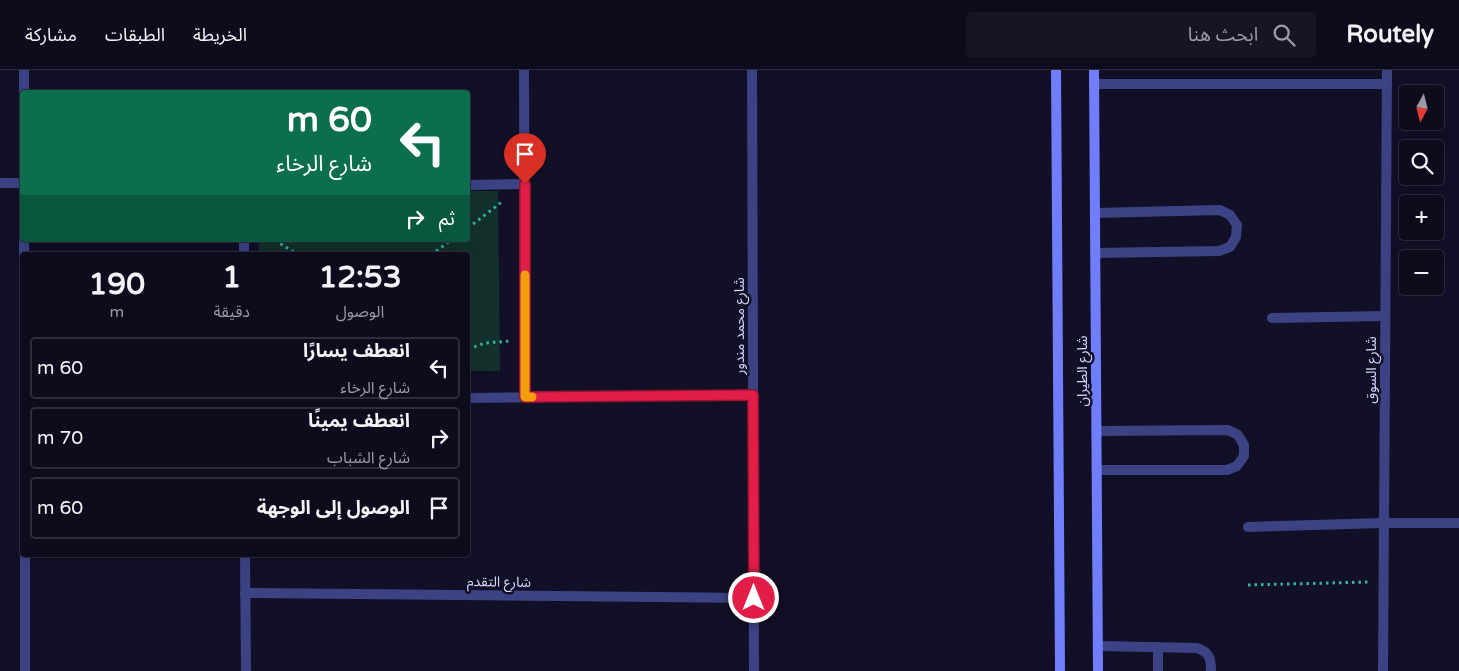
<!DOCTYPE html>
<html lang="ar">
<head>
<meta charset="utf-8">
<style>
	body { margin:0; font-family:"Varela Round","Noto Sans Arabic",sans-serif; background:#161526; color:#f1f3f6; direction:rtl; height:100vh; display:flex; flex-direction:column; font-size:19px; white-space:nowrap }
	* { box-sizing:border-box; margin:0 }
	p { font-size:16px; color:#9a9ba4 }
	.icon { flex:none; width:28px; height:28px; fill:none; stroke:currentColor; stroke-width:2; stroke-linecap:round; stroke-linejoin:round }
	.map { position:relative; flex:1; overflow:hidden; direction:ltr }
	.panel { position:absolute; left:20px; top:182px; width:450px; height:305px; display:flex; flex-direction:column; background:#0d0c1d; border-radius:5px; box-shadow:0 5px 20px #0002,0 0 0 1px #2d2c3b; direction:rtl }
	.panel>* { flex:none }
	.hud { position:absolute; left:20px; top:20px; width:450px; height:152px; border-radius:5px; box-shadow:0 5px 20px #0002,0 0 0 1px #2d2c3b; direction:rtl; background:#0b6e4f; color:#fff; overflow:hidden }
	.needle { width:32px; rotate:187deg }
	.buttons { position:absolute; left:1399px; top:15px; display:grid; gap:10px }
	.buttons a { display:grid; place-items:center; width:45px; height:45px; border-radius:5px; background:#0d0c1d; box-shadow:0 5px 20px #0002,0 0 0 1px #2d2c3b; font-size:25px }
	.pin { position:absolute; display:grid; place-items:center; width:42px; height:42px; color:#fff; margin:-51px -21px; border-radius:50% 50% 50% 0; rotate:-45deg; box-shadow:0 0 5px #0007 }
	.pin .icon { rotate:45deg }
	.me { position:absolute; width:55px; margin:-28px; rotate:0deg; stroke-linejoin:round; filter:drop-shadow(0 0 4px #0008) }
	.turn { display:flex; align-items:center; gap:18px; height:105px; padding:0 15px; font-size:22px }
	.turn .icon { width:65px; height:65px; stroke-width:2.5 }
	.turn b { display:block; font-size:35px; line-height:42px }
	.then { display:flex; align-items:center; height:48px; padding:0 15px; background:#0003; gap:10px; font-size:19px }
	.eta { display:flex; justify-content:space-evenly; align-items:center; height:85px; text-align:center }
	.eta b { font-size:30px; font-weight:700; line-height:35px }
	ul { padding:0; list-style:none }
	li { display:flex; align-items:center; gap:15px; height:62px; margin:0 10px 8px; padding:0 5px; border:2px solid #2d2c3b; border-radius:5px }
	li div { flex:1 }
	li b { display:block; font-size:19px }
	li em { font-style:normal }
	header { display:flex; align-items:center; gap:30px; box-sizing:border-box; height:70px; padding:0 25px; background:#0d0c1d; border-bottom:1px solid #2d2c3b }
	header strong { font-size:24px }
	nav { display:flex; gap:28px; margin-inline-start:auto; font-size:18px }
	.search { width:350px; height:45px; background:#161526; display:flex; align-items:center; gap:12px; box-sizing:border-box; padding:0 18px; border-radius:5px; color:#9a9ba4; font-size:19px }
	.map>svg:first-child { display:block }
	.green { fill:#13312c }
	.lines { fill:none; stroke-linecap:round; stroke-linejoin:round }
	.path { stroke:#32b79e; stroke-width:3; stroke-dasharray:2.5 4; stroke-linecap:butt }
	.lane { stroke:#3c4385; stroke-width:10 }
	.street { stroke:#3c4385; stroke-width:10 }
	.secondary { stroke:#707efc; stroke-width:10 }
	.route-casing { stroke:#92132f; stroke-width:12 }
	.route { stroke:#e11d48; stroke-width:9 }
	.slow { stroke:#f59e0b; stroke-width:9 }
	.labels { text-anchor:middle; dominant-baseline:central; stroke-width:5; stroke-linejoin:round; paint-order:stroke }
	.street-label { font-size:14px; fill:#d7d8fe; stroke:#111027 }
</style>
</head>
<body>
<header>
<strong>Routely</strong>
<div class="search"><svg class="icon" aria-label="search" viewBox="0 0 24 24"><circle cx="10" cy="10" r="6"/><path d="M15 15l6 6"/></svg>ابحث هنا</div>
<nav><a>الخريطة</a><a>الطبقات</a><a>مشاركة</a></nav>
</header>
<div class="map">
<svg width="1459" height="601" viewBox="0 0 1459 601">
	<rect width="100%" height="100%" fill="#111027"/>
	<polygon class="green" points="468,121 498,121 500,301 468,301 468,185 259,185 259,170 468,170"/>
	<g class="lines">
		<g class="path">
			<polyline points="468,158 503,131"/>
			<polyline points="275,170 298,185"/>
			<polyline points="431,185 451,170"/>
			<polyline points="468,279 485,273 510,271"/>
			<polyline points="1248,515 1368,512"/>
		</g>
		<g class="lane">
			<path d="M1098,576L1197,578C1209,582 1211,588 1211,601"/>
			<polyline points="1158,601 1158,577"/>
		</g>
		<g class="street">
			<polyline points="24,0 24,22"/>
			<polyline points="524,0 525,327"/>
			<polyline points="752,0 754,601"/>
			<polyline points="1094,14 1387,14"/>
			<polyline points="0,113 22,113"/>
			<polyline points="468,115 525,114"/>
			<polyline points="1095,143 1220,140 1230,145 1237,155 1236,167 1230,177 1219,181 1095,183"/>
			<polyline points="24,170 24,185"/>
			<polyline points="244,170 244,185"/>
			<polyline points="1272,248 1385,246"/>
			<polyline points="468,328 753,325"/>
			<polyline points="1096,361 1228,360 1238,365 1244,375 1244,386 1237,396 1227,400 1097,400"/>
			<polyline points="1248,457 1384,453 1459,453"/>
			<polyline points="25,485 25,601"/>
			<polyline points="245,485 246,601"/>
			<polyline points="245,523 754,528"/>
			<polyline points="1383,601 1387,0"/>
		</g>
		<g class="secondary">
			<polyline points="1056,0 1060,601"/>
			<polyline points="1094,0 1098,601"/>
		</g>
	</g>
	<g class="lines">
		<defs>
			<polyline id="route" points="525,114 525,327 753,325 754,528"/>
		</defs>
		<use href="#route" class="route-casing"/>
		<use href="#route" class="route"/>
		<polyline class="slow" points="525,205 525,327 532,327"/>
	</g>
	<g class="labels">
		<g class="street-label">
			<text transform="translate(739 256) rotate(-90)">شارع محمد مندور</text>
			<text transform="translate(1371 300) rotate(-90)">شارع السوق</text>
			<text transform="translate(1082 301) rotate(-90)">شارع الطيران</text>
			<text transform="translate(499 512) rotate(1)">شارع التقدم</text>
		</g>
	</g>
</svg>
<div class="buttons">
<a><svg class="needle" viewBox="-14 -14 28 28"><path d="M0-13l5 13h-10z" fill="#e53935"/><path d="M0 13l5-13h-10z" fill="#9a9ba4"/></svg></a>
<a><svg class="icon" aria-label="search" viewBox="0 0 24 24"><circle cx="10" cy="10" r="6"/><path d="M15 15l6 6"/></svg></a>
<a>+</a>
<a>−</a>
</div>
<div class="pin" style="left:525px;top:114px;background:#d93025"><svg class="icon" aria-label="arrive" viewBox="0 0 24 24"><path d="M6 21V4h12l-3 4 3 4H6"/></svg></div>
<svg class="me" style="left:754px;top:528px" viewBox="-20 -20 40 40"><circle r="17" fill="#e11d48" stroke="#fff" stroke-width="3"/><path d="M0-11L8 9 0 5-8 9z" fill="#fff"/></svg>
<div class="hud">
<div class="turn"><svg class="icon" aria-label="left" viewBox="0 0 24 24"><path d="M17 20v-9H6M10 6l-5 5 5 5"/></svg><div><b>60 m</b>شارع الرخاء</div></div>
<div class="then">ثم<svg class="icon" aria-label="right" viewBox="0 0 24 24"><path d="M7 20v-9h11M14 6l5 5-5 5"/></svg></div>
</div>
<section class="panel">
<div class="eta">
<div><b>12:53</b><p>الوصول</p></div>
<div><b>1</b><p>دقيقة</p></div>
<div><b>190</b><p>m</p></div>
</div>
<ul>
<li><svg class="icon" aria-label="left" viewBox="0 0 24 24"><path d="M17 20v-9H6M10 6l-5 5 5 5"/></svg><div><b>انعطف يسارًا</b><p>شارع الرخاء</p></div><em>60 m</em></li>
<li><svg class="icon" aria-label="right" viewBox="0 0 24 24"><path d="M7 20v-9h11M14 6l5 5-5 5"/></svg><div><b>انعطف يمينًا</b><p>شارع الشباب</p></div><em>70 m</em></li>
<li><svg class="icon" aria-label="arrive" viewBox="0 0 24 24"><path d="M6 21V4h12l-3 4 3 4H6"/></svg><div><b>الوصول إلى الوجهة</b></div><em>60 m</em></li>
</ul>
</section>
</div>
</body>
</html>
